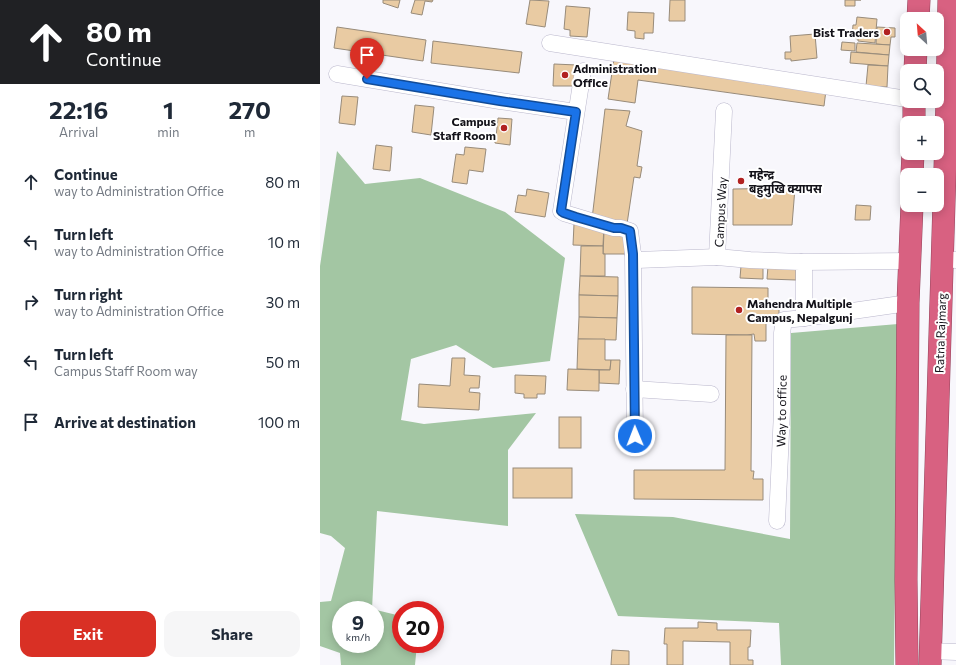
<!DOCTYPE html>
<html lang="en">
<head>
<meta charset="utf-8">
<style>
	body { margin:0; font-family:Commissioner,"Noto Sans Devanagari",sans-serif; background:#f6f6f7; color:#1f2937; height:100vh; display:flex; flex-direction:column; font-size:15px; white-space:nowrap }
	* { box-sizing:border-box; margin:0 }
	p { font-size:13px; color:#747a83 }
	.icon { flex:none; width:22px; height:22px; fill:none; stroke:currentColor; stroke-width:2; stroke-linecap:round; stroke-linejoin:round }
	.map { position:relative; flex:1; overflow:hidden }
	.panel { display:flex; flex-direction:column; background:#fff; width:320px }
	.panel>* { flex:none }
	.top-card { background:#202124; color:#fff; overflow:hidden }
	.needle { width:26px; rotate:334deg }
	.tools { position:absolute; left:580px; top:12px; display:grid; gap:8px }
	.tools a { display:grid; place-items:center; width:44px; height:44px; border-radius:8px; background:#fff; box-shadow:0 2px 10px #0003; font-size:20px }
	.speed { position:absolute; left:12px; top:601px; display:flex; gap:8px; font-size:20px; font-weight:700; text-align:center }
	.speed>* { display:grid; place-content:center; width:52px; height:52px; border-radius:50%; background:#fff; box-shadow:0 2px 10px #0003; line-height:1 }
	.speed small { font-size:10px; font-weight:400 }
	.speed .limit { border:6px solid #d22; background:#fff; color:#111 }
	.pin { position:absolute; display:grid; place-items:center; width:34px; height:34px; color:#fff; margin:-41px -17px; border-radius:50% 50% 50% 0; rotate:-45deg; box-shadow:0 0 4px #0007 }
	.pin .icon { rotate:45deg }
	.me { position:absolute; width:44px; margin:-22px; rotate:359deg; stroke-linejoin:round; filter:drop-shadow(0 0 3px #0008) }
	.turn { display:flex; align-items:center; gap:14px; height:84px; padding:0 20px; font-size:18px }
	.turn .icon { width:52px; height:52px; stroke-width:2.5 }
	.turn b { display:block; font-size:28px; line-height:34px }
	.eta { display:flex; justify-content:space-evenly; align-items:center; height:68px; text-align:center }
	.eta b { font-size:24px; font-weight:700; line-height:28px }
	.action { display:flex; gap:8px; margin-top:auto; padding:8px 20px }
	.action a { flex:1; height:46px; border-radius:12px; background:#d93025; color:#fff; font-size:16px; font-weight:700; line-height:46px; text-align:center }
	.action a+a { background:#f6f6f7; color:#1f2937 }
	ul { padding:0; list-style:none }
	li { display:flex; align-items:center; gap:12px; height:60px; padding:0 20px }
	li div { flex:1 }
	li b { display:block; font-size:15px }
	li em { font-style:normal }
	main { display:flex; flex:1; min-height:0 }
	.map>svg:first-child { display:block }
	.forest { fill:#a3c6a3; fill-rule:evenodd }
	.building { fill:#e9cba3; stroke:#988b7a }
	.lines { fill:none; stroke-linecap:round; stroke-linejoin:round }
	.minor-casing { stroke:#bab7cc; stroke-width:17 }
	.highway-casing { stroke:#93455d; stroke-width:23 }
	.minor { stroke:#fff; stroke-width:16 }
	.highway { stroke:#d86181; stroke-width:22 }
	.route-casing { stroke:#114b97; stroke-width:10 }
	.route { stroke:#1a73e8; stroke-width:7 }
	.poi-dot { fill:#b12121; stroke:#fff; stroke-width:1.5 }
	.labels { text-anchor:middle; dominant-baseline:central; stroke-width:4; stroke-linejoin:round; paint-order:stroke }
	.poi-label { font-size:12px; font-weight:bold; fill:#131219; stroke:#fff; text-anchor:start }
	.street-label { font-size:12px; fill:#131219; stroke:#fff }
</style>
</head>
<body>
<main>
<section class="panel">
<div class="top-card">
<div class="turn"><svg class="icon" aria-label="ahead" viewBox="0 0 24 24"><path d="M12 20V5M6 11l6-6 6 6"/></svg><div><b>80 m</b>Continue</div></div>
</div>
<div class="eta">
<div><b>22:16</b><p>Arrival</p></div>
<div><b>1</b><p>min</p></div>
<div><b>270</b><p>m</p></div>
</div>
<ul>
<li><svg class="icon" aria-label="ahead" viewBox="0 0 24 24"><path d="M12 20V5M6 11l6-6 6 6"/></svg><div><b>Continue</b><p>way to Administration Office</p></div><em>80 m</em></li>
<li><svg class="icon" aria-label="left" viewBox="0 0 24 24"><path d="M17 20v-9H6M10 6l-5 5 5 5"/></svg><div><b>Turn left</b><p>way to Administration Office</p></div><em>10 m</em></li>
<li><svg class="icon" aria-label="right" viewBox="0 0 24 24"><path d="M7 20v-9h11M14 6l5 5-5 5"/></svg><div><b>Turn right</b><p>way to Administration Office</p></div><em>30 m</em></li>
<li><svg class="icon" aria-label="left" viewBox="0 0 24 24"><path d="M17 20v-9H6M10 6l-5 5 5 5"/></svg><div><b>Turn left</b><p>Campus Staff Room way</p></div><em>50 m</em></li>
<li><svg class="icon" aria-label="arrive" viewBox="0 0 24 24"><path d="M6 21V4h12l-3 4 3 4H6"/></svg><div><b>Arrive at destination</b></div><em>100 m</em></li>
</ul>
<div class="action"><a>Exit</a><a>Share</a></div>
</section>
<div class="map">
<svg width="636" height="665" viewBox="0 0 636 665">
	<rect width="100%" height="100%" fill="#f8f7fc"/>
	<g class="forest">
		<path d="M17,151L45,184L100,178L185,212L245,258L230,361L173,368L136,345L91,359L81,420L104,424L216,413L188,450V526L57,511L52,609L81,616V644H97L95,665H21L20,653L0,646V602L11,601L25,548L11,536L0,533V266ZM21,610H55V644H21Z"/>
		<polygon points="578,324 574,665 461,665 459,623 298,616 255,514 353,517 470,539 471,333"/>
	</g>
	<g class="building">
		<polygon points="63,0 80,0 78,8 63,3"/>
		<polygon points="95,0 113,0 112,2 105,1 102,15 91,13"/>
		<polygon points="210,0 229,1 225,27 206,24"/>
		<polygon points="350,0 365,0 365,21 349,21"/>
		<polygon points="525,0 541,0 535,0 535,6 525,6"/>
		<polygon points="246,6 270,8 267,37 250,36 250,30 244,29"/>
		<polygon points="308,12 334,13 333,33 324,33 324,39 315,38 315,31 307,30"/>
		<polygon points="537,17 557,19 555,43 538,41 538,39 532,38 533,25 536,25"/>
		<polygon points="17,27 106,40 103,61 14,48"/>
		<polygon points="557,27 575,28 575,37 571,37 570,45 556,44"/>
		<polygon points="495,34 497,58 471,61 471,59 465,59 465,52 471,52 470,36"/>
		<polygon points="113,41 202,52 199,73 111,63"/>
		<polygon points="522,42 535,43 535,51 521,50"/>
		<polygon points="537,43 570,45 569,55 536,52"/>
		<polygon points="531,52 569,55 568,66 530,63"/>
		<polygon points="294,59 506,90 504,106 318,80 315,103 288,99"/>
		<polygon points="234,64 257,65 256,86 233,86"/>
		<polygon points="548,65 568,66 567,87 546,86"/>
		<polygon points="22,96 38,97 35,125 19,123"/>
		<polygon points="95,105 114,107 111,135 92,132"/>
		<polygon points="285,109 310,111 306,126 322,131 317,166 322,167 320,178 314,177 307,224 272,219"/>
		<polygon points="178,118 192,119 190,145 175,143 175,136 176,137"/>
		<polygon points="56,145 72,147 70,171 53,169"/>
		<polygon points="145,147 166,149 163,172 149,170 147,184 132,182 136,154 144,155"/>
		<polygon points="475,188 472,225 413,225 413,189"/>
		<polygon points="207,189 229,193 225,217 195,212 198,195 206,196"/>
		<polygon points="536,205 551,206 550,220 535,220"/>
		<polygon points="254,224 284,225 283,246 253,245"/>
		<polygon points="284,232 306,233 305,254 283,254"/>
		<polygon points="261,246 283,246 283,254 285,254 285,276 260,276"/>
		<polygon points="421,266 443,267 443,279 420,278"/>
		<polygon points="448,266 476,267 476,280 447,279"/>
		<polygon points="260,276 298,277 298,296 259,295"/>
		<polygon points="372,287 448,288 448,309 459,309 459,316 446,316 446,341 435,341 434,334 427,335 372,334"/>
		<polygon points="259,295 298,296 297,318 259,317"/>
		<polygon points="259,317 297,318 296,340 258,339"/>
		<polygon points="406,335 432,335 431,471 434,471 433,479 443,479 443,500 314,499 314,470 405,470"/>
		<polygon points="258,339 285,339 285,360 291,360 290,370 257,369"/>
		<polygon points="132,358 145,358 144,375 160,376 159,388 150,388 149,392 160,393 159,410 98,407 99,384 130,386"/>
		<polygon points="291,360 300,360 299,384 279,383 279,370 290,370"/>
		<polygon points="248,369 279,370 279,391 247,390"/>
		<polygon points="195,375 226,376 225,394 217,394 217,398 204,398 204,394 195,393"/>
		<rect x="239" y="417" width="22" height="31"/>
		<rect x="193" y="468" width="59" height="30"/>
		<polygon points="378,622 397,623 397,630 431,630 430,647 428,647 428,660 433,660 433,665 410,665 410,642 363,641 363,665 347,665 347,644 344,644 345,628 378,628"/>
		<polygon points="292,650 309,651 309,665 291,665"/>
	</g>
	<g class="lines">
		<defs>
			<g id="minor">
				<polyline points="230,43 587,99"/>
				<polyline points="263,71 241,211 244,213 294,228 301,228 310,231 313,254 317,260 397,257"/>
				<polyline points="17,74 180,101 256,112"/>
				<polyline points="404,111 397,257 430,260 481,262 484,263 484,318 588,303"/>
				<polyline points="313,254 315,436"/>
				<polyline points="622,259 636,260"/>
				<polyline points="481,262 590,261"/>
				<polyline points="314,389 391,394"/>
				<polyline points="457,521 462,411 462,333 464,320 484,318"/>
				<polyline points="610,651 636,652"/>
			</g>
			<g id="highway">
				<polyline points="598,19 599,0"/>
				<polyline points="595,71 596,49"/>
				<polyline points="594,123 594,101"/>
				<polyline points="592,175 593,153"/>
				<polyline points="587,665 586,580 588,303 592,205"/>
				<polyline points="610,665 627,103 629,0"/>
			</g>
		</defs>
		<use href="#minor" class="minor-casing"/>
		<use href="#highway" class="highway-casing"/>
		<use href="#minor" class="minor"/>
		<use href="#highway" class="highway"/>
	</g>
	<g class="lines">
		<defs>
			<polyline id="route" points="47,79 180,101 256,112 241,211 244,213 256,217 294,228 301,228 310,231 313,254 315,436"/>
		</defs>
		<use href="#route" class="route-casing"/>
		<use href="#route" class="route"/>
	</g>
	<g class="poi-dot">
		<circle cx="567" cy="32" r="4"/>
		<circle cx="245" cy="75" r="4"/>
		<circle cx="184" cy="128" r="4"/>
		<circle cx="421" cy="181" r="4"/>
		<circle cx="419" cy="310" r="4"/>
	</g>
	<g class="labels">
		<g class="poi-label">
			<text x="559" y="32" text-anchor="end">Bist Traders</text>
			<text x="253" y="68">Administration<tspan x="253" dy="14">Office</tspan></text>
			<text x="176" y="121" text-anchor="end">Campus<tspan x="176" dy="14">Staff Room</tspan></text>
			<text x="429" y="174">महेन्द्र<tspan x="429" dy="14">बहुमुखि क्यापस</tspan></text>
			<text x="427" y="303">Mahendra Multiple<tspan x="427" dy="14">Campus, Nepalgunj</tspan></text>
		</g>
		<g class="street-label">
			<text transform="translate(400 212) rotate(-87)">Campus Way</text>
			<text transform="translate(620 333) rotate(-88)">Ratna Rajmarg</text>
			<text transform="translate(461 411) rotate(-89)">Way to office</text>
		</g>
	</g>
</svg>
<div class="tools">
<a><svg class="needle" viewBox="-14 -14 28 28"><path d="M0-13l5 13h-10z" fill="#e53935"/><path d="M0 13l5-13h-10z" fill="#747a83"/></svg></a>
<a><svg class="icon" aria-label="search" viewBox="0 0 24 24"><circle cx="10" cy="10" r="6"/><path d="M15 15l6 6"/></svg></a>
<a>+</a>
<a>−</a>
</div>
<div class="speed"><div>9<small>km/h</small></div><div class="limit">20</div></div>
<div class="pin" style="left:47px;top:79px;background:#d93025"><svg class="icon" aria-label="arrive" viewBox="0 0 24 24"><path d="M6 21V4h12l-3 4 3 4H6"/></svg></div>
<svg class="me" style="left:315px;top:436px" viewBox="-20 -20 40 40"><circle r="17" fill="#1a73e8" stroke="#fff" stroke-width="3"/><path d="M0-11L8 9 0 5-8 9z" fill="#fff"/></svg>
</div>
</main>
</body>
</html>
